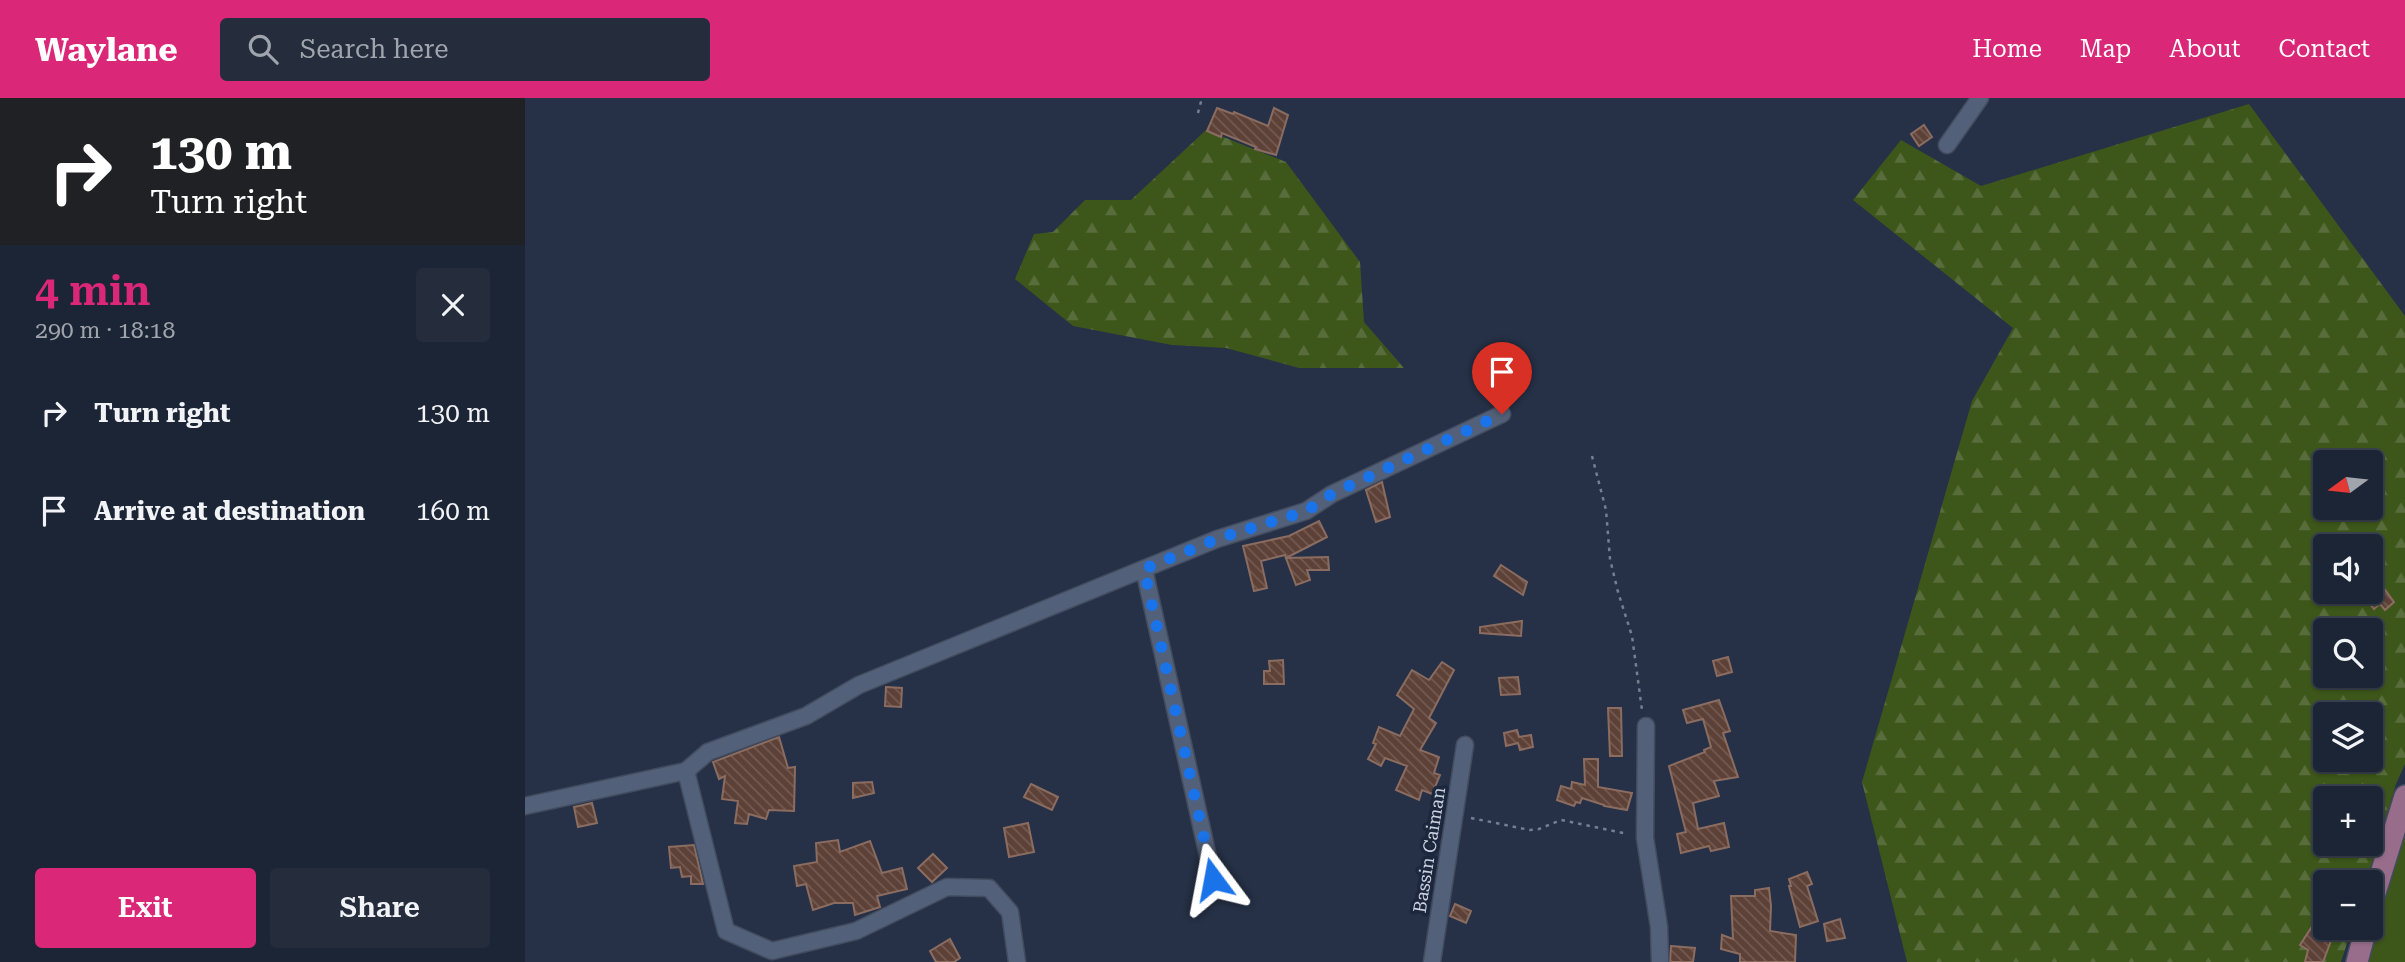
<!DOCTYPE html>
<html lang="en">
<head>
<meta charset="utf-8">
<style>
	body { margin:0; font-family:"Roboto Serif",serif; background:#252d3d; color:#f1f3f6; height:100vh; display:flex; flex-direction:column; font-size:26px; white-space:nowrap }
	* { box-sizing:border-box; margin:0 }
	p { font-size:23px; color:#a0a5ad }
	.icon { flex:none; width:38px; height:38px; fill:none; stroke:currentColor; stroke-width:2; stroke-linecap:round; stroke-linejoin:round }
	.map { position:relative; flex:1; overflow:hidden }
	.side { display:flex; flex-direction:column; background:#1c2535; width:525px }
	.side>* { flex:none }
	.guide { background:#202124; color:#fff; overflow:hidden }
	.needle { width:46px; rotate:255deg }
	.controls { position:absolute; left:1788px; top:352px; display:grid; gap:14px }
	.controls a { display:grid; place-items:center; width:70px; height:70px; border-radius:7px; background:#1c2535; box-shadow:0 2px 5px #0004,0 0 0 2px #3a4250; font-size:35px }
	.pin { position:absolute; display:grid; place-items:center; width:60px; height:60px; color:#fff; margin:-72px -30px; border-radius:50% 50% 50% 0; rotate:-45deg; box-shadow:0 0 7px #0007 }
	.pin .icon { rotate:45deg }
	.me { position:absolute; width:77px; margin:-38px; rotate:347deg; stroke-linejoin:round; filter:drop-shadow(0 0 5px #0008) }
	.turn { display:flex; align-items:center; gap:24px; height:147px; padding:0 35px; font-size:32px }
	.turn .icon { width:91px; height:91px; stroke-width:2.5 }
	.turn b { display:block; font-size:49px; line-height:60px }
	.round { display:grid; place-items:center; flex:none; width:74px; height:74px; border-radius:7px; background:#252d3d }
	.overview { display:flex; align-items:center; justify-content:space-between; height:119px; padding:0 35px }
	h1 { font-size:42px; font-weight:600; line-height:52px; color:#db2777 }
	.action { display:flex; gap:14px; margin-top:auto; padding:14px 35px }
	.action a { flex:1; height:80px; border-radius:7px; background:#db2777; color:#fff; font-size:28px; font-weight:600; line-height:80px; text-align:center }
	.action a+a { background:#252d3d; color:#f1f3f6 }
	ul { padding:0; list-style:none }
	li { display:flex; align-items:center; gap:21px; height:98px; padding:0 35px }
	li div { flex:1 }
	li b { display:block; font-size:26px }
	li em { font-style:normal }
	header { display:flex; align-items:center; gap:42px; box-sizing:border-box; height:98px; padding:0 35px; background:#db2777; color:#fff }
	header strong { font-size:33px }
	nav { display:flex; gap:38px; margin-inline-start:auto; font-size:24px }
	.search { width:490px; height:63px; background:#252d3d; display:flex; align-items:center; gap:18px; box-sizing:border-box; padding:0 24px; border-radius:7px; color:#a0a5ad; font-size:26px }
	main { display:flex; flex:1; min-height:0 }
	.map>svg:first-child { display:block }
	.green { fill:#3d561a }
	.forest { fill:url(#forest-firs); fill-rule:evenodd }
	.building { fill:url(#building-back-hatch); stroke:#8b6c61; stroke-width:2 }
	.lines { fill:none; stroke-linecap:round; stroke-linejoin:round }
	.street-casing { stroke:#434c5f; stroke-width:19 }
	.primary-casing { stroke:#434c5f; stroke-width:24 }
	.path { stroke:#757f91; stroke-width:2.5; stroke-dasharray:3.5 5; stroke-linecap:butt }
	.street { stroke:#536079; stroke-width:16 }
	.primary { stroke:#976d8b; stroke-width:21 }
	.route { stroke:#1a73e8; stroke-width:12; stroke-dasharray:0 21.6 }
	.labels { text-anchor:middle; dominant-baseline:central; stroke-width:7; stroke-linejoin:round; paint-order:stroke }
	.street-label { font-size:18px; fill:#cad2e0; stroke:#1c273d }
</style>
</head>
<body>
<header>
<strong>Waylane</strong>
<div class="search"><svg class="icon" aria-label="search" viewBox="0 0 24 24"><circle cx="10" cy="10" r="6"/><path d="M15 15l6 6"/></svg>Search here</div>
<nav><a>Home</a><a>Map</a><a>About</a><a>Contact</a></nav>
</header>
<main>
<section class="side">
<div class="guide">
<div class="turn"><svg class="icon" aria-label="right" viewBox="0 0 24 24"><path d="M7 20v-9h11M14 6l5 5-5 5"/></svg><div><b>130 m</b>Turn right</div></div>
</div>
<div class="overview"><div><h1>4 min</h1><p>290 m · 18:18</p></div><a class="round"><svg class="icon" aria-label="close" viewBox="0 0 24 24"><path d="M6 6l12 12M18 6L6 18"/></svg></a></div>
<ul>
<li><svg class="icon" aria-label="right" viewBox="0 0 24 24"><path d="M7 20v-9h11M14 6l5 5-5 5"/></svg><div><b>Turn right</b></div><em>130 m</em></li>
<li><svg class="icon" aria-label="arrive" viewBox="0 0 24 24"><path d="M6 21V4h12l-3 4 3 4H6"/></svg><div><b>Arrive at destination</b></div><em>160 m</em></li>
</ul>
<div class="action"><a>Exit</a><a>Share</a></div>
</section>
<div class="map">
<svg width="1880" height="864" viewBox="0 0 1880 864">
	<defs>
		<pattern id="forest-firs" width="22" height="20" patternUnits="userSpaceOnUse" patternTransform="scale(1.75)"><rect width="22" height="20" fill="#3d561a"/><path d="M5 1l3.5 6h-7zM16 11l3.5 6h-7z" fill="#586d3b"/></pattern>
		<pattern id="building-back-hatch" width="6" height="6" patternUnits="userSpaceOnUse" patternTransform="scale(1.75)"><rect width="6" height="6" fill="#5d4036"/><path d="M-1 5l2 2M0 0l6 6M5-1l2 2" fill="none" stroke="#735b53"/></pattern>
	</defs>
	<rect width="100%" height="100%" fill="#263147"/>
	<polygon class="green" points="1880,739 1880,864 1842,864 1867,762"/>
	<g class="forest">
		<path d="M1724,6L1880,218V666L1871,686L1841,784H1801V830H1827L1816,864H1382L1337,684L1447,303L1488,230L1328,102L1376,42L1456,88ZM1801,364H1846V410H1801ZM1801,448H1846V494H1801ZM1801,532H1846V578H1801ZM1801,616H1846V662H1801ZM1801,700H1846V746H1801Z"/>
		<polygon points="681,32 761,64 835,164 839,224 879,270 774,270 701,250 647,247 548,228 490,181 509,136 528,134 560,102 606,102"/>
	</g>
	<g class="building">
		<polygon points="692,10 708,16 709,14 743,28 749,10 763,17 751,57 730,51 731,49 697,35 696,39 682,33"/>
		<polygon points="1399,27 1407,39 1394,48 1386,36"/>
		<polygon points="857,384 865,419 851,424 841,392"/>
		<polygon points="794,423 802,439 761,460 760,457 736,463 742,490 729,493 718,448 764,438"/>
		<polygon points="803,459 804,472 782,472 785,482 771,487 761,460"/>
		<polygon points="976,467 1002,484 998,497 969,478"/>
		<polygon points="1856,486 1869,504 1860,512 1855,506 1849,511 1839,499"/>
		<polygon points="997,523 996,538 955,535 955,529"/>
		<polygon points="1203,559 1207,574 1192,578 1188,563"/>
		<polygon points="758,562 759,586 739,586 739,573 745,573 744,563"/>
		<polygon points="917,564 929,572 904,620 911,625 895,652 914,659 909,675 915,677 907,696 897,692 894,702 871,692 882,668 860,660 856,668 843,661 851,646 848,645 854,629 875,638 889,611 872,597 887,572 904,582"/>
		<polygon points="993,579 995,596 976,597 974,580"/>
		<polygon points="361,589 377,590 376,609 360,608"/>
		<polygon points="1194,602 1205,633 1198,635 1213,679 1189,683 1194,698 1168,705 1173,731 1199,725 1204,749 1186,753 1184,748 1156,755 1152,736 1161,734 1144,668 1180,654 1179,652 1186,649 1178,621 1162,625 1158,612"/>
		<polygon points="1083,610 1096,610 1097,658 1085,658"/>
		<polygon points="992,632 994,639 1006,637 1008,649 995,652 993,645 981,648 979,635"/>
		<polygon points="254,639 263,670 270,669 269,713 244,712 241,721 224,716 222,726 210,725 213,703 197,701 200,678 194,681 188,664"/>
		<polygon points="1059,661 1073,661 1073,689 1107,695 1102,712 1079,708 1079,707 1057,700 1055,705 1051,704 1049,708 1032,702 1036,688 1046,691 1047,684 1060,687"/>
		<polygon points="347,684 349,695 328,700 328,685"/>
		<polygon points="506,686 533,699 527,712 499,699"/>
		<polygon points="67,705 72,725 53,729 49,709"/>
		<polygon points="503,725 509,754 484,759 479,730"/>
		<polygon points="313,742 315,754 345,743 357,775 377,770 382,791 352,798 355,809 330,817 328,805 309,805 288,812 281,786 272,788 269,768 292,764 291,745"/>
		<polygon points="169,747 178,786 166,786 166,778 157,779 155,769 146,770 144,749"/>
		<polygon points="408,756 422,770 407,784 393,770"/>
		<polygon points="1282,774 1287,786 1282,788 1293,823 1275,829 1264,788 1266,788 1264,781"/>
		<polygon points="1244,790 1246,808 1245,833 1271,837 1270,864 1215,864 1215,856 1196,851 1197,837 1208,841 1206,798 1230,798 1230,792"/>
		<polygon points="930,806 946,813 941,825 925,818"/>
		<polygon points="1315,821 1320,840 1302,843 1299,826"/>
		<polygon points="1790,824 1796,828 1797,826 1810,832 1798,864 1780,864 1783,852 1775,847"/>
		<polygon points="425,841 435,860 429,864 411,864 405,853"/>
		<polygon points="1146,848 1170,850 1168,864 1145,864"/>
	</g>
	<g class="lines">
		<defs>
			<g id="street">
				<polyline points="1422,47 1455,0"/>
				<polyline points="619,471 688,781"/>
				<polyline points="1121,628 1120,740 1134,829 1135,864"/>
				<polyline points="161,673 183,654 281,618 334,587 692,441 781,413 807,396 977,316"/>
				<polyline points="0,708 161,673 201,833 247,853 331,833 422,789 464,790 485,814 492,864"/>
				<polyline points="907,864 940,647"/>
			</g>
			<g id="primary">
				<polyline points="1846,808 1880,698"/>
				<polyline points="1832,864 1841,830"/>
			</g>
		</defs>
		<use href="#street" class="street-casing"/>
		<use href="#primary" class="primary-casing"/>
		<g class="path">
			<polyline points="673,15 677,0"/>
			<polyline points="1067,358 1081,412 1085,461 1093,494 1107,538 1117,612"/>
			<polyline points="946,720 1005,732 1014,731 1036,722 1103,736"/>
		</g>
		<use href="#street" class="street"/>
		<use href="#primary" class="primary"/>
	</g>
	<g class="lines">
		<polyline class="route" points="688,781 619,471 692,441 781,413 807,396 977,316"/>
	</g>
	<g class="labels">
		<g class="street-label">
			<text transform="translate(904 752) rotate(-81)">Bassin Caiman</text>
		</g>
	</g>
</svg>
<div class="controls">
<a><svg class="needle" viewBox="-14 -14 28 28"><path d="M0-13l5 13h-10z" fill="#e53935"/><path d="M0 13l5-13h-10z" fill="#a0a5ad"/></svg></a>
<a><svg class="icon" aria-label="sound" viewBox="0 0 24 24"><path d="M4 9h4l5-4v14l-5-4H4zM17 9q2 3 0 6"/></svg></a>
<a><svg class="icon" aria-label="search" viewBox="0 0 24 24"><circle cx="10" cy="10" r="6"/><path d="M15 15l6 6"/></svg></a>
<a><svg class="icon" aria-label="layers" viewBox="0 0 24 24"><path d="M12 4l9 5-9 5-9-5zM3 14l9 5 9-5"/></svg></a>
<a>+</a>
<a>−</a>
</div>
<div class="pin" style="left:977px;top:316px;background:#d93025"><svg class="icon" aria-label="arrive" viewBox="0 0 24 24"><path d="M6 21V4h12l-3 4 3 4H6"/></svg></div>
<svg class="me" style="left:688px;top:781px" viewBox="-20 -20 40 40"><path d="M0-17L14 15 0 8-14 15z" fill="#1a73e8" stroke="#fff" stroke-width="4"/></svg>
</div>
</main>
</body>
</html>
